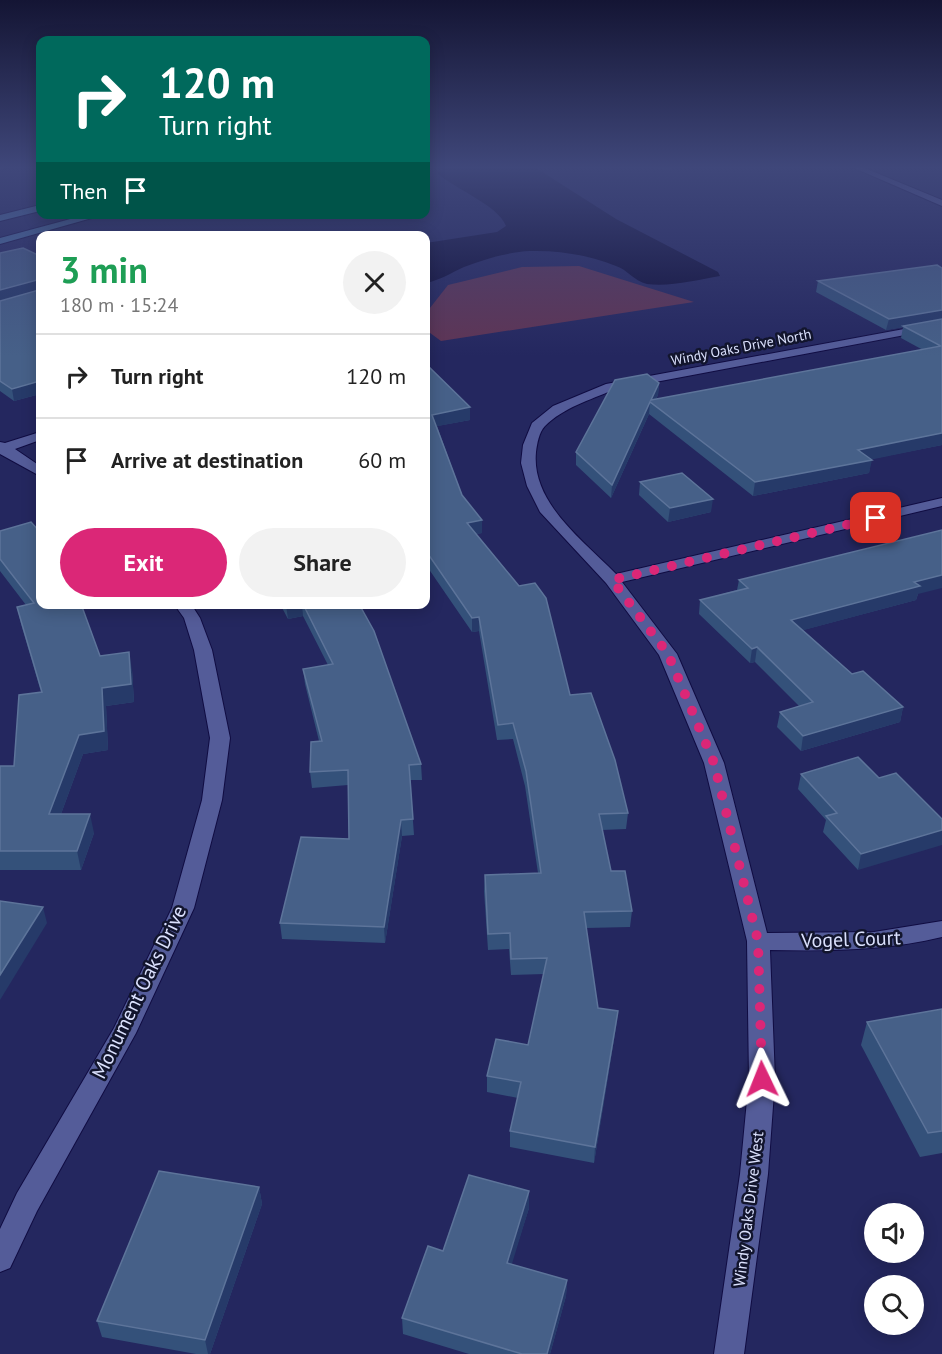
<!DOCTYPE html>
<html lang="en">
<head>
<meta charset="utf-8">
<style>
	body { margin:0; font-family:"PT Sans",sans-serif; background:#f2f2f2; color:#222; height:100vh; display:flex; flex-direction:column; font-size:22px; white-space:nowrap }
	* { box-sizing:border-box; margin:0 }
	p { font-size:20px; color:#767676 }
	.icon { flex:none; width:33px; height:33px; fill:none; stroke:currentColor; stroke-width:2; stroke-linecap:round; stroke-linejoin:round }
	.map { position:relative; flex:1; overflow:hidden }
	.sheet { position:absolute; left:36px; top:231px; width:394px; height:378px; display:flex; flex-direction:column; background:#fff; border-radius:12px; box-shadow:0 3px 15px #0003 }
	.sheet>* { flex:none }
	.top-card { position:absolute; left:36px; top:36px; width:394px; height:183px; border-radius:12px; box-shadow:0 3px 15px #0003; background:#00695c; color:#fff; overflow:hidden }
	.controls { position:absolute; left:864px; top:1203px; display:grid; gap:12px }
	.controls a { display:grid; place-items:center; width:60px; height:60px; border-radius:50%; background:#fff; box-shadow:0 3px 15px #0003; font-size:30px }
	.pin { position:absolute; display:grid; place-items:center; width:51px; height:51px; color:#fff; margin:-26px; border-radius:12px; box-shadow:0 3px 9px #0006 }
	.me { position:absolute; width:66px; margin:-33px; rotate:358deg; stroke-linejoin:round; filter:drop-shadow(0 0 4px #0008) }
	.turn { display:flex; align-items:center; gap:21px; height:126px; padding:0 24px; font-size:27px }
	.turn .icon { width:78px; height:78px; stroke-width:2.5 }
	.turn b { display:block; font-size:42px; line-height:51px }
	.then { display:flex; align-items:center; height:57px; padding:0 24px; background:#0003; gap:12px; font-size:22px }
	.round { display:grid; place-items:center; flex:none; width:63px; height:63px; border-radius:32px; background:#f2f2f2 }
	.overview { display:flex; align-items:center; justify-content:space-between; height:102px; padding:0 24px }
	h1 { font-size:36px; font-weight:600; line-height:45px; color:#1e9e55 }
	.cta { display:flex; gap:12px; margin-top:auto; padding:12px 24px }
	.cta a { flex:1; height:69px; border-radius:36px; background:#db2777; color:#fff; font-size:24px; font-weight:600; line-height:69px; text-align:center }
	.cta a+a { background:#f2f2f2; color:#222 }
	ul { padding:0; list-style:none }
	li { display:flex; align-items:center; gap:18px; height:84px; padding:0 24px; border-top:2px solid #e0e0e0 }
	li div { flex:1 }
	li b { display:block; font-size:22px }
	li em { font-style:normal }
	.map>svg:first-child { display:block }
	.green { fill:#5f3454 }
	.water { fill:#0e0d38 }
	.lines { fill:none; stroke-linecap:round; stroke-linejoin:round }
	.street-casing { stroke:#100c42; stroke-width:2 }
	.secondary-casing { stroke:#100c42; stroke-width:2 }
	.street { fill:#545c99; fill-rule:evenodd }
	.secondary { fill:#4972a4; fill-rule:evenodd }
	.wall { fill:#34517a }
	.shaded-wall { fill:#263a69 }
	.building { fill:#466088; stroke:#5d749a; stroke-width:1.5 }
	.route { stroke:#db2777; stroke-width:10; stroke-dasharray:0 18 }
	.labels { text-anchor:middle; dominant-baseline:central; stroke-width:5; stroke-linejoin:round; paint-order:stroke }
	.far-street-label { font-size:14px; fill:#dbe1fd; stroke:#12152d }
	.street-label { font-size:16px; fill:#dbe1fd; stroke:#12152d }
	.near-street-label { font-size:20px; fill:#dbe1fd; stroke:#12152d }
</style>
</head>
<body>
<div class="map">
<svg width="942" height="1354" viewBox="0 0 942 1354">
	<rect width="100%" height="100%" fill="#24275f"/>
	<polygon class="green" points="579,266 694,302 441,341 426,330 426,313 448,285 522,267"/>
	<path class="water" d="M447,167L536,168L616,219L718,272L720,276C697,280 670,287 647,284C634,281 628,270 616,266C590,255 558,250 530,251C508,252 485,259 464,267C451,273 440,280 426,283V243L497,232L506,226C498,205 455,189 437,173Z"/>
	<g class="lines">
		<defs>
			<g id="street">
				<polygon points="0,167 8,167 0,170"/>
				<polygon points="852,167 862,167 942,200 942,206"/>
				<path d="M942,322V328L613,390C590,400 563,408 545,426C539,432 537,444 536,452C531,503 584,541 616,574L942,498V506L622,582L677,654L724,763L767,933L874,932L942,921V937C885,951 828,951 770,950L775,1079L768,1174L744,1354H714L740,1174L749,1079L747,941L704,763L659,655L606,583L540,512L527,486L521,463L523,445L532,423L553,406L606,384Z"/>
				<polygon points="40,432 40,440 15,449 40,466 40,476 0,454 0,442 5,443"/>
				<polygon points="174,604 191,604 200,618 212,650 230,738 222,800 194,908 136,1033 37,1211 10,1268 0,1272 0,1229 17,1193 114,1028 172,908 202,800 210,738 194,650 184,618"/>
			</g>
			<g id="secondary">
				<polygon points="40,205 40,211 0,221 0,215"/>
				<polygon points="89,214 106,214 0,244 0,238"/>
			</g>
		</defs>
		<use href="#street" class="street-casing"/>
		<use href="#secondary" class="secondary-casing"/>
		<use href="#street" class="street"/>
		<use href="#secondary" class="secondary"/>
	</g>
	<g class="wall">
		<polygon points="639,167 674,167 671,170"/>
		<polygon points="0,253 40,256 40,394 14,401 0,391"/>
		<polygon points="942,268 942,445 871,459 869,473 753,496 649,414 611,498 576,465 576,452 659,383 658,395 656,399 923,350 901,338 903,327 886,330 816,292 818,281"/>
		<polygon points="426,364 470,420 437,426 462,495 482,533 476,534 570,695 628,813 626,829 602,830 611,871 632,911 630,927 586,928 598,1008 618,1011 616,1027 594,1163 510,1147 510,1131 518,1098 487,1092 487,1076 528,1045 544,974 511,975 509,949 488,950 484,891 485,875 538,873 525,786 513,739 497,740 479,631 472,632 426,565"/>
		<polygon points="640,482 711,512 668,522 639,495"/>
		<polygon points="0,531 100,656 132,670 134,702 106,706 108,750 83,754 61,814 94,833 81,870 0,870 0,766 14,766 41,692 21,624 17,607 26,605 0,571"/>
		<polygon points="739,580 918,594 916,600 803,630 852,674 903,707 900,722 801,751 777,727 780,712 799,706 755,662 750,663 699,614 700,600 737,590"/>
		<polygon points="280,604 359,604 421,764 422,780 410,780 414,835 402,836 385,943 282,939 280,923 349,839 348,785 312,788 310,772 319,741 305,684 303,669 328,665 303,616 288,619"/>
		<polygon points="896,773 858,870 823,832 826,820 798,789 801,774 879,778"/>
		<polygon points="942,1009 942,1153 920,1157 861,1045 867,1022"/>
		<polygon points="259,1187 262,1204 210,1354 196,1354 102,1337 97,1321"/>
		<polygon points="529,1208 511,1264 567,1280 566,1296 550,1354 469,1354 403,1334 402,1318 443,1251"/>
	</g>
	<g class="shaded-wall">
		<polygon points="37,280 39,291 0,302 0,290"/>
		<polygon points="942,310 942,321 886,330 889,319"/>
		<polygon points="40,381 40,394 14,401 12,389"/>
		<polygon points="659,383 658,395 653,404 651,400"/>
		<polygon points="650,402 649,414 611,498 612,485"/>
		<polygon points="470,407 470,420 433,427 432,415"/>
		<polygon points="942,433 942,445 855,463 858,450"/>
		<polygon points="872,460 869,473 753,496 755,482"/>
		<polygon points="713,499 711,512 668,522 670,508"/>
		<polygon points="482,520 482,533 467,536 467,523"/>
		<polygon points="942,575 942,588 918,594 916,600 789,634 791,620 914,582"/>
		<polygon points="302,604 303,616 288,619 286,605"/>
		<polygon points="479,617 479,631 472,632 472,618"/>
		<polygon points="757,647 755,662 750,663 752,649"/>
		<polygon points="129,652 132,670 134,702 106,706 108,750 83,754 54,833 49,814 79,735 102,688"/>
		<polygon points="903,707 900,722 801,751 803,736"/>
		<polygon points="90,814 94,833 81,870 77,851"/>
		<polygon points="401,820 402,836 385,943 384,927"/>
		<polygon points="942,830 942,845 858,870 861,854"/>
		<polygon points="43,907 47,923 0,1000 0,975"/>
		<polygon points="618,1011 616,1027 594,1163 595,1147"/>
		<polygon points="259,1187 262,1204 210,1354 208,1354 205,1340"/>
		<polygon points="529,1191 529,1208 507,1280 507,1263"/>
		<polygon points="567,1280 566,1296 550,1354 547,1354"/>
	</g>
	<g class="building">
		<polygon points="23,248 40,256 40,381 12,389 0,381 0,301 39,290 40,282 37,280 0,290 0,253"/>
		<polygon points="937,265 942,268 942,310 889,319 818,281"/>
		<polygon points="942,319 942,433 858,450 872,460 755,482 650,402 612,485 576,452 615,380 647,374 659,383 651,400 941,346 903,326"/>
		<polygon points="426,364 470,407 432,415 462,495 482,520 467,523 519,586 535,583 546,598 570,695 591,693 615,760 628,813 599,814 611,871 625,871 632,911 584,912 598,1008 618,1011 595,1147 510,1131 521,1082 487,1076 496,1039 528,1045 547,958 511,959 510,933 488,934 485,875 541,873 526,771 513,723 498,725 479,617 472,618 426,551"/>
		<polygon points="682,473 713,499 670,508 640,482"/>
		<polygon points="31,522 40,532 40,604 81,604 100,656 129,652 131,684 102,688 104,731 79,735 49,814 90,814 77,851 0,851 0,766 14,766 19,695 42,692 17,607 34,603 0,559 0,531"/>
		<polygon points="942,530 942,575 914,582 920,586 791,620 852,674 863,671 903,707 803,736 780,712 813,702 757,647 752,649 700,600 748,588 739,580"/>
		<polygon points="303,604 359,604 374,631 421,764 409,765 413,819 401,820 384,927 280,923 301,837 349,839 348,770 310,772 311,742 322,741 303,669 333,664"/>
		<polygon points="858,757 879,778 896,773 942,819 942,830 861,854 826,816 837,813 801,774"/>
		<polygon points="0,901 43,907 0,975"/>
		<polygon points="942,1009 942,1131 928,1133 867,1022"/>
		<polygon points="159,1171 259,1187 205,1340 97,1321"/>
		<polygon points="469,1175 529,1191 507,1263 567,1280 547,1354 522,1354 402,1318 428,1246 443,1251"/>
	</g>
	<linearGradient id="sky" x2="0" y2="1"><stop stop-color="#141534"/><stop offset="0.47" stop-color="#3f477a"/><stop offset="1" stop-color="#3f477a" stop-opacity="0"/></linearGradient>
	<rect width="942" height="356" fill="url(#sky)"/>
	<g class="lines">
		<polyline class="route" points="762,1079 758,941 714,763 668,654 612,580 876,518"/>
	</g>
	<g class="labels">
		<g class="far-street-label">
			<text transform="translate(741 347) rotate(-11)">Windy Oaks Drive North</text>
		</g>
		<g class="street-label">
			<text transform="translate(748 1209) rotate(-83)">Windy Oaks Drive West</text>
		</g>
		<g class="near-street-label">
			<text transform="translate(851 939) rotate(-2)">Vogel Court</text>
			<text transform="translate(139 992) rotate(-64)">Monument Oaks Drive</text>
		</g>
	</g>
</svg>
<div class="controls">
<a><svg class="icon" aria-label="sound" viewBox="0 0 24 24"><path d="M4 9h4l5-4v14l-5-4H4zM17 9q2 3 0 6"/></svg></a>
<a><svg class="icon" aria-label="search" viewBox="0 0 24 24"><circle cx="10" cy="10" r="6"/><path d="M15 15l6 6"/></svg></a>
</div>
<div class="pin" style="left:876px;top:518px;background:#d93025"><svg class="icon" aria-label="arrive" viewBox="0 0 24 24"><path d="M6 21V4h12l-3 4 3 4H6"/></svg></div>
<svg class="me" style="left:762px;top:1079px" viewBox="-20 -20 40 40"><path d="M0-17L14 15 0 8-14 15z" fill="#db2777" stroke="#fff" stroke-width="4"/></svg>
<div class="top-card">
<div class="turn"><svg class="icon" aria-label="right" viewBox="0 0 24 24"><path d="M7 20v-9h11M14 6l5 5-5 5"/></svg><div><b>120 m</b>Turn right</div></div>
<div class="then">Then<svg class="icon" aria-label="arrive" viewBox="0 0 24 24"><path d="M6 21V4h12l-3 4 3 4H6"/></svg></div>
</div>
<section class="sheet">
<div class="overview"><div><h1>3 min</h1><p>180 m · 15:24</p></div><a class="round"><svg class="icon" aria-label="close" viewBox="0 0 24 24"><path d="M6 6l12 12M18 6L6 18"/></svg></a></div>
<ul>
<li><svg class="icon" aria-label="right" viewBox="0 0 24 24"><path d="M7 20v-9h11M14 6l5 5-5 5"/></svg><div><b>Turn right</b></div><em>120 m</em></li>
<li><svg class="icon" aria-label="arrive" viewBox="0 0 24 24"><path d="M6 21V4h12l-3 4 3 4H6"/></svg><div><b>Arrive at destination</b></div><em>60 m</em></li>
</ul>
<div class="cta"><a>Exit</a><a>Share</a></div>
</section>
</div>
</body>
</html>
